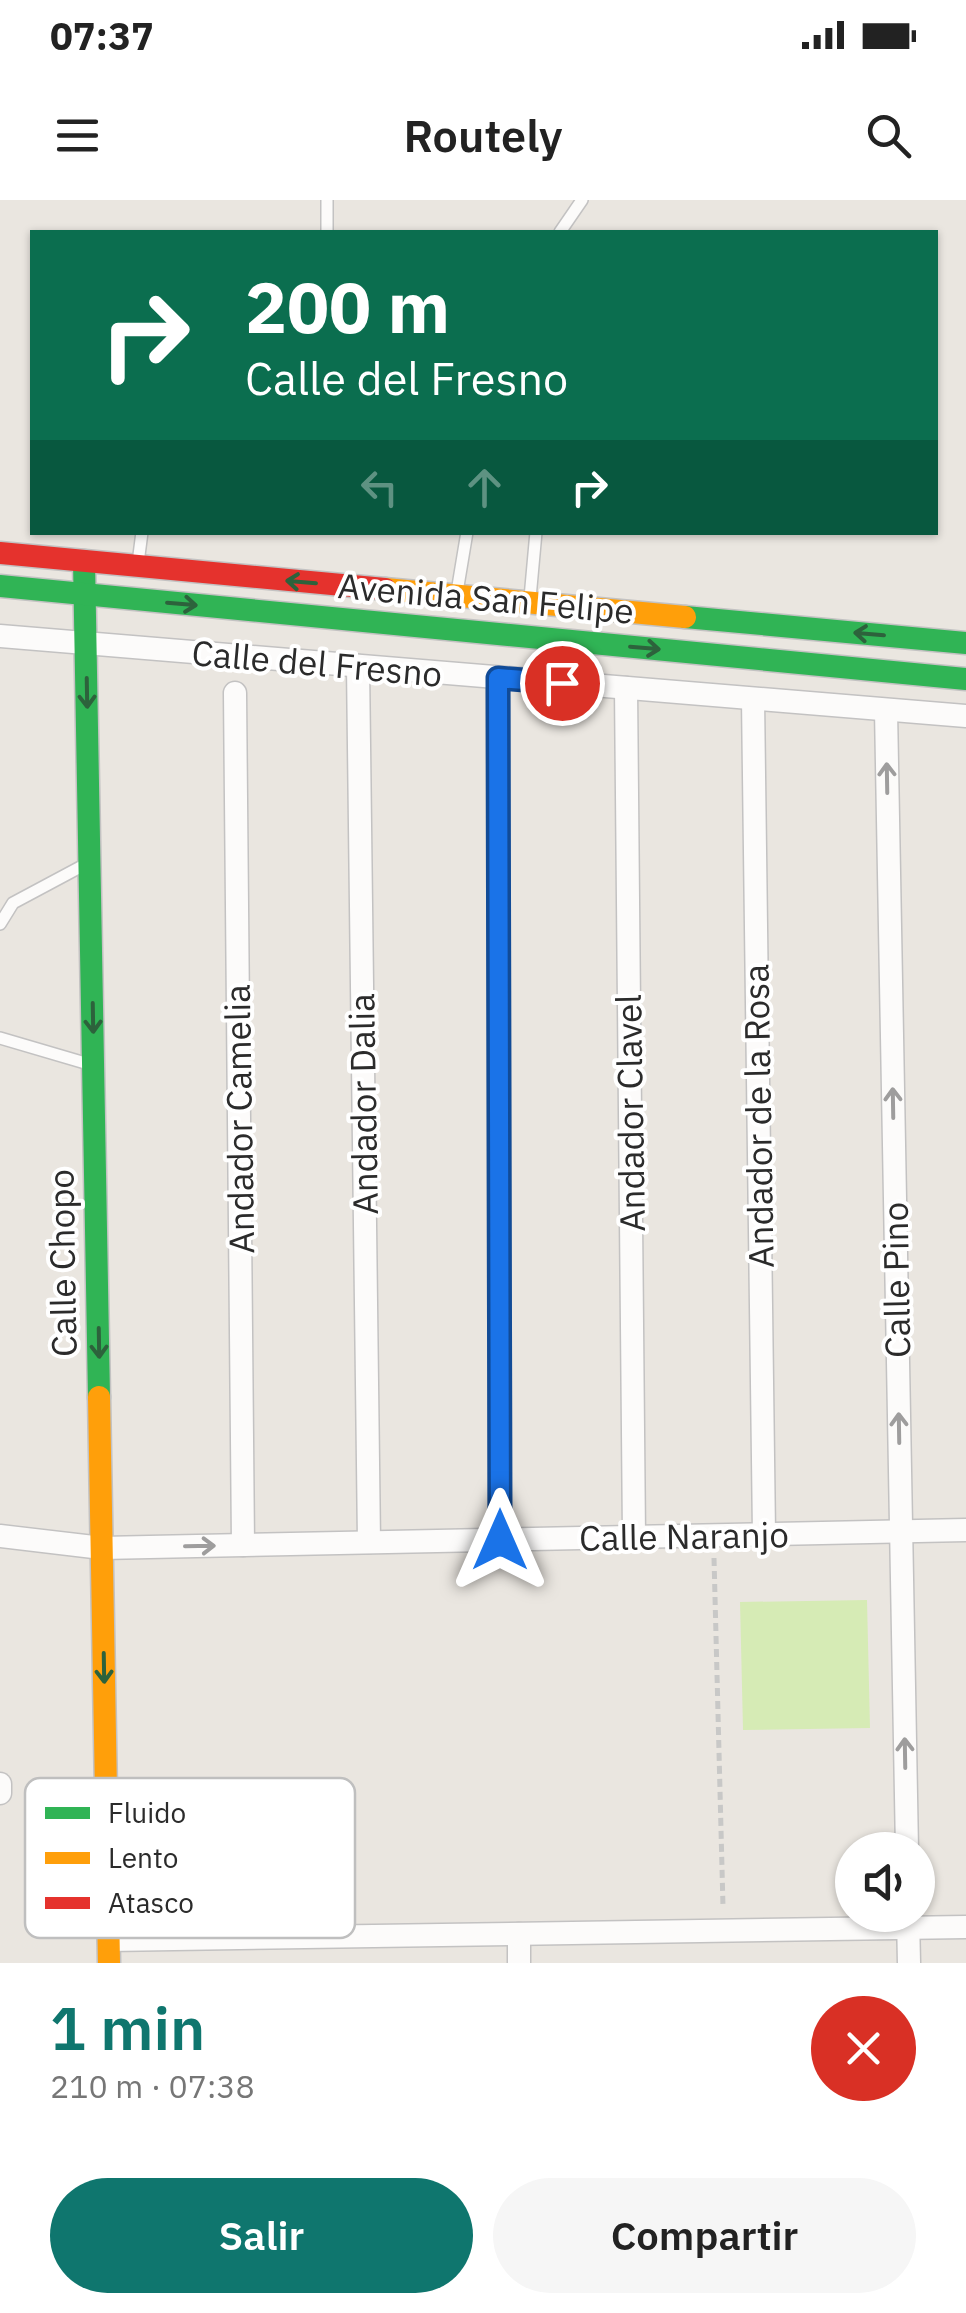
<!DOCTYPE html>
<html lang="es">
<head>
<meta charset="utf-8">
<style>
	body { margin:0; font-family:"IBM Plex Sans",sans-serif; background:#f6f6f6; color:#222; height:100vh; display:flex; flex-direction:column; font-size:38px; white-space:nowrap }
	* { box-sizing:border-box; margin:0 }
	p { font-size:32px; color:#767676 }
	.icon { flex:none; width:55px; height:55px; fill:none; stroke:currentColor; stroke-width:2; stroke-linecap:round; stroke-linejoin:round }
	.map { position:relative; height:1763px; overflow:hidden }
	.drawer { display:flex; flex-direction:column; background:#fff; flex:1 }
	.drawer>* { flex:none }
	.top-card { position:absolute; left:30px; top:30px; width:908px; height:305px; border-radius:0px; box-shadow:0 2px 8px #0004; background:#0b6e4f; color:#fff; overflow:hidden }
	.buttons { position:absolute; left:835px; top:1632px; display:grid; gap:20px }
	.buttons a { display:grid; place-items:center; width:100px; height:100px; border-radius:50%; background:#fff; box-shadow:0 2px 8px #0004; font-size:50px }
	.pin { position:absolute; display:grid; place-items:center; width:85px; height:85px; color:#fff; margin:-42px; border:5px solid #fff; border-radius:50%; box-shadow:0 2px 10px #0007 }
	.me { position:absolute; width:110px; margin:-55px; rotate:0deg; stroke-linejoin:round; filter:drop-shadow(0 0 8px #0008) }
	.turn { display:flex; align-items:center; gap:35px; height:210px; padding:0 50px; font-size:45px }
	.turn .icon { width:130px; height:130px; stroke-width:2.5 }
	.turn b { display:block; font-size:70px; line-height:85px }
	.lanes { display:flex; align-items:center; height:95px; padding:0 50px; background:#0003; justify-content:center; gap:50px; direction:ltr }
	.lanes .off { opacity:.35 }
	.round { display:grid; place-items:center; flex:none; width:105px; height:105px; border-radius:52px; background:#f6f6f6 }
	.summary { display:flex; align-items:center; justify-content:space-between; height:170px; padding:0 50px }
	h1 { font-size:60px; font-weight:600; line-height:75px; color:#0f766e }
	.action { display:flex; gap:20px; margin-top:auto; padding:20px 50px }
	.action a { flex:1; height:115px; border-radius:60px; background:#0f766e; color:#fff; font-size:40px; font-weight:600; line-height:115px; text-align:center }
	.action a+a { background:#f6f6f6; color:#222 }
	.status { display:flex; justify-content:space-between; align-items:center; height:70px; padding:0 50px; background:#fff; direction:ltr }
	.status svg { height:28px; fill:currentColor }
	header { display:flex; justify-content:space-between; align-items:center; height:130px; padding:0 50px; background:#fff; font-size:45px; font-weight:600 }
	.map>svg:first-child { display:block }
	.pitch { fill:#d6ebb5 }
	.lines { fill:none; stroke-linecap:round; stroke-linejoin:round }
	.lane-casing { stroke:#c3c2c2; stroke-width:14 }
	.street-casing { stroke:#c3c2c2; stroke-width:25 }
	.fast-casing { stroke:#c3c2c2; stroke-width:25 }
	.slow-casing { stroke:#c3c2c2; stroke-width:25 }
	.jam-casing { stroke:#c3c2c2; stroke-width:25 }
	.path { stroke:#c8c8c7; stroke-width:5; stroke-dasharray:8 5; stroke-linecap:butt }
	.lane { stroke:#fcfbfa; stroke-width:11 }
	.street { stroke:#fcfbfa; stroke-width:22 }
	.fast { stroke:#30b455; stroke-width:22 }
	.slow { stroke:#ff9f0a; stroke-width:22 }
	.jam { stroke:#e5322d; stroke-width:22 }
	.oneway { stroke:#2d623c }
	.oneway2 { stroke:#9e9d9d }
	.route-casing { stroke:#114b97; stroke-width:25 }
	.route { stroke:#1a73e8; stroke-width:18 }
	.labels { text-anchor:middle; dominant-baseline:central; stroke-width:8; stroke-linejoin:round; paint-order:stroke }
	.street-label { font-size:35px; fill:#2b2b2b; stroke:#fff }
	.key { fill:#fff; stroke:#bfbfbf; stroke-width:2.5 }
	.key-label { font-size:28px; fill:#2b2b2b }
</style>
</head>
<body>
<div class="status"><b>07:37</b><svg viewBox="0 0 49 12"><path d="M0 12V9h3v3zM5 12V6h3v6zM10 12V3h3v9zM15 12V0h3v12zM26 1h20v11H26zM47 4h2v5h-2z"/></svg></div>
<header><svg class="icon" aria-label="menu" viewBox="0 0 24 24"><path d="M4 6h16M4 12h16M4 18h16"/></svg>Routely<svg class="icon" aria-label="search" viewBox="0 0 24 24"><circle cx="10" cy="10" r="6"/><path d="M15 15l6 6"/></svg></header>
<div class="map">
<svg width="966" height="1763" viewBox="0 0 966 1763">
	<rect width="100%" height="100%" fill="#eae6e0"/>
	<polygon class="pitch" points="867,1400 870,1528 743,1530 740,1402"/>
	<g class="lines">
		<defs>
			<g id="lane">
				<polyline points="327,32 327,0"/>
				<polyline points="560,32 582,0"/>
				<polyline points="138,363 142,332"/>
				<polyline points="457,392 467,332"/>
				<polyline points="530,398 536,332"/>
				<polyline points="0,724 13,703 86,664"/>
				<polyline points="0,838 92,865"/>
			</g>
			<g id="street">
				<polyline points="0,436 966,516"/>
				<polyline points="358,466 369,1342"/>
				<polyline points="498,478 500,1340"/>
				<polyline points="626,488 634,1337"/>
				<polyline points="235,493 243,1345"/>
				<polyline points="753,499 764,1334"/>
				<polyline points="886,510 907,1650"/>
				<polyline points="0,1336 102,1348 966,1330"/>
				<polyline points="0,1584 0,1593"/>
				<polyline points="908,1717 909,1763"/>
				<polyline points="519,1734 519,1763"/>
				<polyline points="109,1740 966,1727"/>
			</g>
			<g id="fast">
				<polyline points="84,361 99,1197"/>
				<polyline points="0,386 966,479"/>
				<polyline points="685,417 966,443"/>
			</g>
			<g id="slow">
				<polyline points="385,389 685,417"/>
				<polyline points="99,1197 109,1763"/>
			</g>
			<polyline id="jam" points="0,353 385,389"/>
		</defs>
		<use href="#lane" class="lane-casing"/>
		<use href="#street" class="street-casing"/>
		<use href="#fast" class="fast-casing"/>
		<use href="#slow" class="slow-casing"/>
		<use href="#jam" class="jam-casing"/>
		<polyline class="path" points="714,1358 723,1707"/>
		<use href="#lane" class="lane"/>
		<use href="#street" class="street"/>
		<use href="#fast" class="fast"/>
		<use href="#slow" class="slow"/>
		<use href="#jam" class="jam"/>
	</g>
	<defs><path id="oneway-shaft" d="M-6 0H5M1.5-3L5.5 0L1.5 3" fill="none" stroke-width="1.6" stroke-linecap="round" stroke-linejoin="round" transform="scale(2.5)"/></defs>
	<g class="oneway">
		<use href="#oneway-shaft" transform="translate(301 382) rotate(-175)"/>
		<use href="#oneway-shaft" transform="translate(182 404) rotate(5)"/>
		<use href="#oneway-shaft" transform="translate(869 434) rotate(-175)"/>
		<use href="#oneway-shaft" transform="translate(645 448) rotate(5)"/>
		<use href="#oneway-shaft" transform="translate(87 493) rotate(89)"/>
		<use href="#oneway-shaft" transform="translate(93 818) rotate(89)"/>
		<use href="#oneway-shaft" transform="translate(99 1143) rotate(89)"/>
		<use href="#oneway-shaft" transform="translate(104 1468) rotate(89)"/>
	</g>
	<g class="oneway2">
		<use href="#oneway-shaft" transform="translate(887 578) rotate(-91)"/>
		<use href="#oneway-shaft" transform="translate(893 903) rotate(-91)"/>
		<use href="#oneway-shaft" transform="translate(899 1228) rotate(-91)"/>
		<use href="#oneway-shaft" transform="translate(200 1346) rotate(-1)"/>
		<use href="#oneway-shaft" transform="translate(905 1553) rotate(-91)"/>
	</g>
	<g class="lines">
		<defs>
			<polyline id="route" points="500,1340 498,478 562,483"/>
		</defs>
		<use href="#route" class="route-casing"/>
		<use href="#route" class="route"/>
	</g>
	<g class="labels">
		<g class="street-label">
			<text transform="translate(486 398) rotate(5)">Avenida San Felipe</text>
			<text transform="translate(317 463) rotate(5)">Calle del Fresno</text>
			<text transform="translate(363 904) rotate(-91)">Andador Dalia</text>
			<text transform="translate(630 913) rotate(-91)">Andador Clavel</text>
			<text transform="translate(758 916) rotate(-91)">Andador de la Rosa</text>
			<text transform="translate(239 919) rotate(-91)">Andador Camelia</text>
			<text transform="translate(62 1063) rotate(-91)">Calle Chopo</text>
			<text transform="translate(896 1080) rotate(-91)">Calle Pino</text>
			<text transform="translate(684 1336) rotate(-1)">Calle Naranjo</text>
		</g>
	</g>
	<rect x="25" y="1578" width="330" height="160" rx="15" class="key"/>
	<rect x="45" y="1607" width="45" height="12" fill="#30b455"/>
	<rect x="45" y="1652" width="45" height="12" fill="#ff9f0a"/>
	<rect x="45" y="1697" width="45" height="12" fill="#e5322d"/>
	<g class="key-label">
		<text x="108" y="1623">Fluido</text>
		<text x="108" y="1668">Lento</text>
		<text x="108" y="1713">Atasco</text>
	</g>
</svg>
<div class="buttons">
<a><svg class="icon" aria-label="sound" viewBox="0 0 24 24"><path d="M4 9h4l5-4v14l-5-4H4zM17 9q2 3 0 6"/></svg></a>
</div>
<div class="pin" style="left:562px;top:483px;background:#d93025"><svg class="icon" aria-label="arrive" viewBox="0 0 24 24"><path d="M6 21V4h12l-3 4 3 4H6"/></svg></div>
<svg class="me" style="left:500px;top:1340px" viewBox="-20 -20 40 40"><path d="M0-17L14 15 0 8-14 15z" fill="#1a73e8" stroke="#fff" stroke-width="4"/></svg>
<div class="top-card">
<div class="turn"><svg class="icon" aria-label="right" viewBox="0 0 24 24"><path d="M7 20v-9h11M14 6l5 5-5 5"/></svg><div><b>200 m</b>Calle del Fresno</div></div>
<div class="lanes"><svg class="icon off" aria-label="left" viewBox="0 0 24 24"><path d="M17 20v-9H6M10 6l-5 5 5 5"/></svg><svg class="icon off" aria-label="ahead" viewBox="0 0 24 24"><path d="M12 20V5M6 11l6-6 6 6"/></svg><svg class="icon" aria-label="right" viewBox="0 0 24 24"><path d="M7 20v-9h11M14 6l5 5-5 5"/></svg></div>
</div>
</div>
<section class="drawer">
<div class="summary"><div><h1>1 min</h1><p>210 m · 07:38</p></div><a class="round" style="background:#d93025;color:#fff"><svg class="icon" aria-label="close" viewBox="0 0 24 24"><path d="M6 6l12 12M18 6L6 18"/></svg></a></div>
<div class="action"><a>Salir</a><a>Compartir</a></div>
</section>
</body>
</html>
